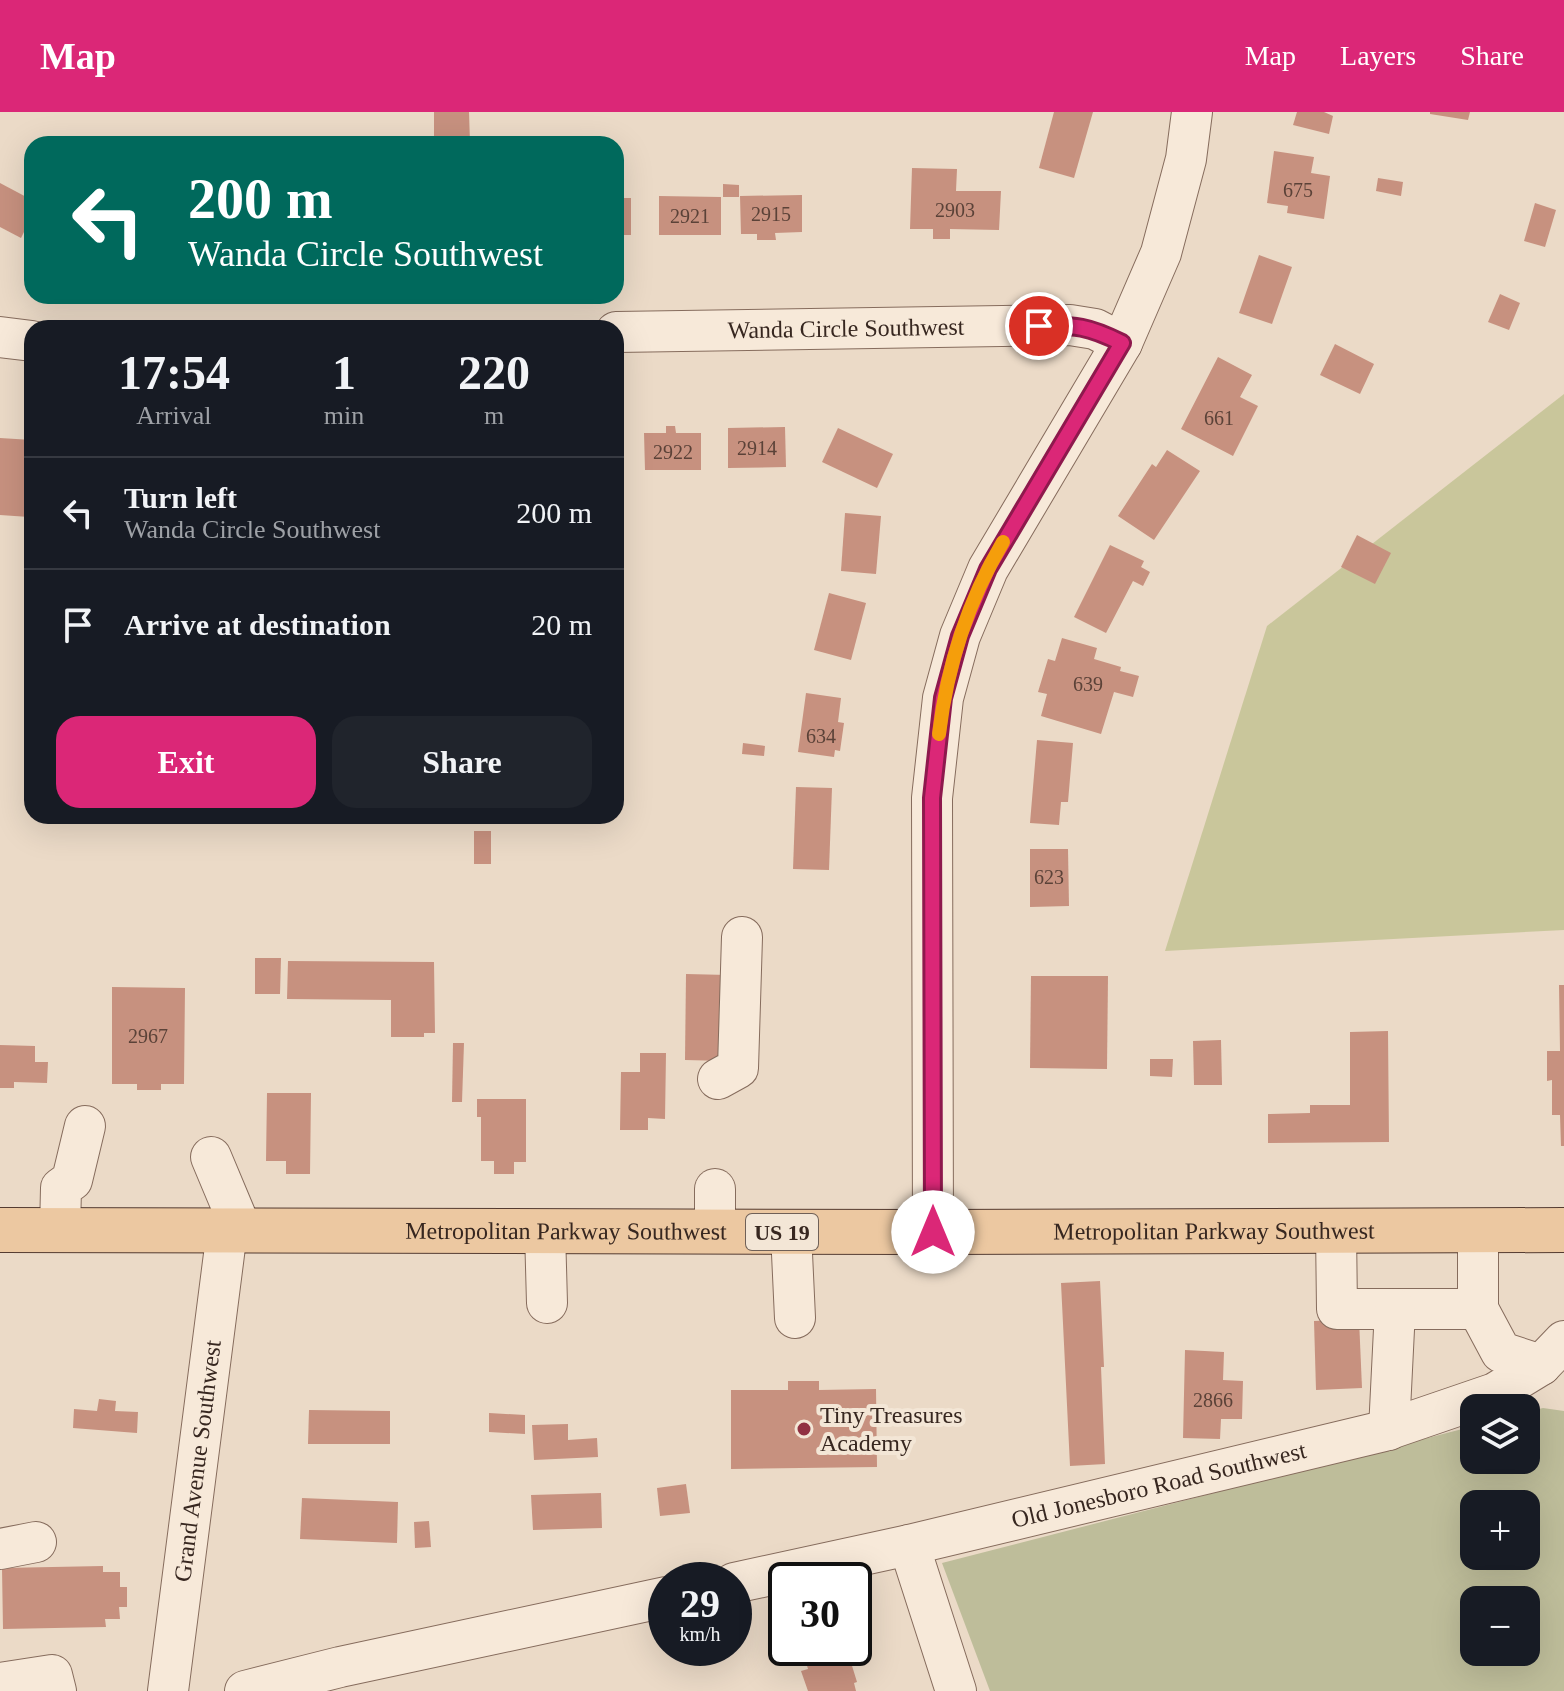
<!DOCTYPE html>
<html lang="en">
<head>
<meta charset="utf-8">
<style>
	body { margin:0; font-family:Georgia,serif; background:#20242c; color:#f1f3f6; height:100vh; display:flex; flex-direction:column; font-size:30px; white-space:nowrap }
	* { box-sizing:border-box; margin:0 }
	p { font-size:26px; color:#9ea1a6 }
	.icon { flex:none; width:44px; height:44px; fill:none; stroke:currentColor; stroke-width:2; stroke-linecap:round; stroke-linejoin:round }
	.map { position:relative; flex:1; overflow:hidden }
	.panel { position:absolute; left:24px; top:208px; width:600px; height:504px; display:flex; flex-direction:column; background:#171b24; border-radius:24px; box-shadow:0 8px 32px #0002 }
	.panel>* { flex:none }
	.guide { position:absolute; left:24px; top:24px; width:600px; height:168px; border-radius:24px; box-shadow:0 8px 32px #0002; background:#00695c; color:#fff; overflow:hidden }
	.fabs { position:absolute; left:1460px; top:1282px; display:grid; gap:16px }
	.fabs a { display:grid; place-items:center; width:80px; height:80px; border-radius:16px; background:#171b24; box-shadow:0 8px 32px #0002; font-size:40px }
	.speed { position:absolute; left:648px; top:1450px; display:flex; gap:16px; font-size:40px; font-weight:700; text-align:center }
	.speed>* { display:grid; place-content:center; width:104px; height:104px; border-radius:50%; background:#171b24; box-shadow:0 8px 32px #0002; line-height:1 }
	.speed small { font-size:20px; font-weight:400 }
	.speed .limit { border:4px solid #111; border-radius:12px; background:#fff; color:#111 }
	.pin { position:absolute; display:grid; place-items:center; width:68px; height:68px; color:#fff; margin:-34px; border:4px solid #fff; border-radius:50%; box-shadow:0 2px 8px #0007 }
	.me { position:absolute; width:88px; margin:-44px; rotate:0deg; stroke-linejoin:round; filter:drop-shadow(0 0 6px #0008) }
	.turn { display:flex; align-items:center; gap:28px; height:168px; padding:0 32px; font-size:36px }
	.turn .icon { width:104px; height:104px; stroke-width:2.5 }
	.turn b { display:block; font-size:56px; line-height:68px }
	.eta { display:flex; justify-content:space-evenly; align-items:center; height:136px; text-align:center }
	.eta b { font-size:48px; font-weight:600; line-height:56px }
	.action { display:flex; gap:16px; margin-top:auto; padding:16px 32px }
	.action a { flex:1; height:92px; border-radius:24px; background:#db2777; color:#fff; font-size:32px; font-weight:600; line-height:92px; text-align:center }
	.action a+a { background:#20242c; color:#f1f3f6 }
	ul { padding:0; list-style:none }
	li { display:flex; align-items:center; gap:24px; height:112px; padding:0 32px; border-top:2px solid #363941 }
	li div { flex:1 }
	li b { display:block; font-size:30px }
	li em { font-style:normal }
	header { display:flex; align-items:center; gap:48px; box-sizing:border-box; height:112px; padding:0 40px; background:#db2777; color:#fff }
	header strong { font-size:38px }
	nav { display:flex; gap:44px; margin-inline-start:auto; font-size:28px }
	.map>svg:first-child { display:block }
	.green { fill:#c9c69b }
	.cemetery { fill:#bebd9a; fill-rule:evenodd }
	.building { fill:#c7917f }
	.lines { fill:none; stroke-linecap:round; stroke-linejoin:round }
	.minor-casing { stroke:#866c5d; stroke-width:42 }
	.major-casing { stroke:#543b31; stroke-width:46 }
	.minor { stroke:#f7e9d9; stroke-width:40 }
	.major { stroke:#ecc8a1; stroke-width:44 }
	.route-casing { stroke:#8e194d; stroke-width:20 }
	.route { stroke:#db2777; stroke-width:14 }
	.slow { stroke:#f59e0b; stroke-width:14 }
	.poi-dot { fill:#913142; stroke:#f3e6d6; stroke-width:3 }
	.labels { text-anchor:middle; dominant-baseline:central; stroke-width:8; stroke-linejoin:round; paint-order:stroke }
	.number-label { font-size:20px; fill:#5b4238 }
	.shield { fill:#f3e6d6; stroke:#6f6057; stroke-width:2 }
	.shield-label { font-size:22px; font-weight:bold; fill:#372720 }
	.street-label { font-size:24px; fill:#372720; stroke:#f3e6d6 }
	.poi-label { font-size:24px; fill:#372720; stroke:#f3e6d6; text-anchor:start }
</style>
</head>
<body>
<header>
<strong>Map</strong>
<nav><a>Map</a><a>Layers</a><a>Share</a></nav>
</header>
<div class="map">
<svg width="1564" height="1579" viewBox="0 0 1564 1579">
	<rect width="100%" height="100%" fill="#ebdac7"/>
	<polygon class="green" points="1564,282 1564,818 1165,839 1267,514"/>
	<path class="cemetery" d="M1543,1296L1564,1299V1579H990L942,1451L1474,1314V1348H1526V1300ZM1474,1392H1526V1444H1474ZM1474,1488H1526V1540H1474Z"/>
	<g class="building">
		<polygon points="434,0 469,0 470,32 434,32"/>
		<polygon points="1054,0 1093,0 1074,66 1039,56"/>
		<polygon points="1297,0 1324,0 1333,4 1329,22 1293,13"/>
		<polygon points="1430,0 1470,0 1468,8 1430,2"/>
		<polygon points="1274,39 1314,45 1311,61 1330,64 1324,107 1287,101 1288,94 1267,91"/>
		<polygon points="912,56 957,57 956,79 1001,79 999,118 950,117 950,127 933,127 933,117 910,117"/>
		<polygon points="1378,66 1403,70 1401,84 1376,79"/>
		<polygon points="0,71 32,88 32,104 21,126 0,115"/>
		<polygon points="723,72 739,73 739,85 723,85"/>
		<polygon points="802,83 802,120 775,121 776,128 757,128 757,122 741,122 740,84"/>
		<polygon points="659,84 721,85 721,123 659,123"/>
		<rect x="616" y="86" width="15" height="37"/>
		<polygon points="1535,91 1556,98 1545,135 1524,129"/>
		<polygon points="1259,143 1292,155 1272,212 1239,201"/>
		<polygon points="1500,182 1520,191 1509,218 1488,210"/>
		<polygon points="1335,232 1374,252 1360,282 1320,263"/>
		<polygon points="1218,245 1252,263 1240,285 1258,294 1233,344 1181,317"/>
		<polygon points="666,314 675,314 676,321 701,321 701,358 645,358 644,321 666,321"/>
		<polygon points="785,315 786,355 728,356 728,316"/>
		<polygon points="838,316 893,342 877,376 822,350"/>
		<polygon points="0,326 32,328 29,405 0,403"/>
		<polygon points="1167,338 1200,359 1154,428 1118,404 1152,352 1156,355"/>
		<polygon points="845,401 881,404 876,462 841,459"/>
		<polygon points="1357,423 1391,441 1375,472 1341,455"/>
		<polygon points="1110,433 1144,449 1141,455 1150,460 1143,474 1133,469 1106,521 1074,505"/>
		<polygon points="829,481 866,491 851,548 814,538"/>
		<polygon points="1062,526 1097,536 1094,547 1121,555 1120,559 1139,564 1133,585 1114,580 1101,622 1041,604 1047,582 1038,580 1048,547 1055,549"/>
		<polygon points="806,581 841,586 838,610 844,611 840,639 835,638 834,645 798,640"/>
		<polygon points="1037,628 1073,631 1068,690 1061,690 1059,713 1030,711"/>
		<polygon points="743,631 765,634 764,644 742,642"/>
		<polygon points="796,675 832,676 829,758 793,757"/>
		<rect x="474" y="719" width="17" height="33"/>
		<polygon points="1030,737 1068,737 1069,794 1030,795"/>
		<polygon points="255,846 281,846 280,882 255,882"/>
		<polygon points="288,849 434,850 435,921 424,921 424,925 391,925 391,888 287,887"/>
		<polygon points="686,862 728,863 726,949 685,948"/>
		<polygon points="1031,864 1108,864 1107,957 1030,956"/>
		<polygon points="1559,873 1564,873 1564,1034 1561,1034 1560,1003 1552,1003 1552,968 1547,969 1547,939 1560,939"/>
		<polygon points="112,875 185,876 184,972 161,972 161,978 137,978 137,972 112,972"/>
		<polygon points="1388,919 1389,1030 1268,1031 1268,1002 1310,1001 1310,993 1350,993 1350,920"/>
		<polygon points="1221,928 1222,973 1194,973 1193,929"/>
		<polygon points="453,931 464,931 462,990 452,990"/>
		<polygon points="0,933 35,934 35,950 48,950 47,971 14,970 14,976 0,976"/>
		<polygon points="640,941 666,941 665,1007 648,1006 648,1018 620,1018 621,960 640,960"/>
		<polygon points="1150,947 1173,947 1172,965 1150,964"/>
		<polygon points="267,981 311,981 310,1062 286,1062 286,1049 266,1049"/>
		<polygon points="477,987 526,987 526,1050 514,1050 514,1062 494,1062 494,1049 481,1049 481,1005 477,1005"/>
		<polygon points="1100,1169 1104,1255 1101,1255 1105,1352 1070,1354 1061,1171"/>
		<polygon points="1359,1207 1362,1276 1316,1278 1314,1209"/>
		<polygon points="1185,1238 1224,1240 1223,1268 1243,1269 1242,1307 1221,1307 1220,1327 1183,1326"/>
		<polygon points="788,1269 819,1269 819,1278 876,1277 877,1355 731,1357 731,1278 788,1278"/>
		<polygon points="99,1287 116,1289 115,1299 138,1300 137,1321 73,1316 74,1297 97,1299"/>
		<polygon points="309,1298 390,1299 390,1332 308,1332"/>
		<polygon points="489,1301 525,1303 525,1322 489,1320"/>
		<polygon points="568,1312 568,1328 597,1326 598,1345 534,1348 532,1313"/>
		<polygon points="686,1372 690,1401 660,1404 657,1376"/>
		<polygon points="601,1381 602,1416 533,1418 531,1383"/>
		<polygon points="302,1386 398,1390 397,1431 300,1427"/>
		<polygon points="429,1409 431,1435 415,1436 414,1410"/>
		<polygon points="103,1454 103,1460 120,1460 120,1475 127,1475 127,1495 119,1495 120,1507 105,1507 106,1515 3,1517 2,1456"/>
		<polygon points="837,1536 841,1547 849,1544 857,1570 854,1571 856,1579 808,1579 801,1559 808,1557 805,1547"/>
	</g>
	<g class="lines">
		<defs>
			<g id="minor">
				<path id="s1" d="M616,220L1070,213L1095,217L1122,231"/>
				<polyline points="0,225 32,229"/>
				<polyline points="718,967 738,956 742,825"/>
				<polyline points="211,1045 242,1119"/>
				<polyline points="60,1119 61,1076 72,1068 85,1014"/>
				<polyline points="545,1119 547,1191"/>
				<polyline points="1336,1119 1337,1197 1478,1197 1478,1119"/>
				<polyline points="715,1120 715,1077"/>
				<polyline points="791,1120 795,1206"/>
				<polyline points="933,1120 932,686 943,586 960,524 988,457 1122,231 1161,141 1186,47 1192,0"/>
				<polyline points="1478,1197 1501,1240 1541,1253"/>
				<polyline points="1389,1318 1395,1197"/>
				<polyline points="909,1433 956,1579"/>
				<polyline points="0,1437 36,1430"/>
				<path id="s2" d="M734,1471L909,1433L1384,1319L1495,1281L1541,1253L1564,1229"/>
				<polyline points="0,1571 52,1563 56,1579"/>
				<path id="s3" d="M168,1579L227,1119"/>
				<polyline points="245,1579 340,1555 666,1485"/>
			</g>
			<g id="major">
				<path id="s4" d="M0,1118L933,1120L1564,1118"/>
			</g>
		</defs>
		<use href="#minor" class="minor-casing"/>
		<use href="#major" class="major-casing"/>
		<use href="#minor" class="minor"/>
		<use href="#major" class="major"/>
	</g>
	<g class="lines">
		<defs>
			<path id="route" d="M933,1120L932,686L943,586L960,524L988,457L1122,231C1088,214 1076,213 1039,214"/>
		</defs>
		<use href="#route" class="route-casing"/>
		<use href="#route" class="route"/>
		<path class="slow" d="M939,622C947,555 968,489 1003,430"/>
	</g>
	<circle class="poi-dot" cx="804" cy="1317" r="8"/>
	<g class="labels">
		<g class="number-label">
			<text x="1298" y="78">675</text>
			<text x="955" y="98">2903</text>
			<text x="771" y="102">2915</text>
			<text x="690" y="104">2921</text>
			<text x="1219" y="306">661</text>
			<text x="757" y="336">2914</text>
			<text x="673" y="340">2922</text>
			<text x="1088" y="572">639</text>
			<text x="821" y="624">634</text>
			<text x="1049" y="765">623</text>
			<text x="148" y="924">2967</text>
			<text x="1213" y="1288">2866</text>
		</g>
		<rect class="shield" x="746" y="1102" width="72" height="36" rx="6"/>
		<g class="shield-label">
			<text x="782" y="1120">US 19</text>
		</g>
		<g class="street-label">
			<text stroke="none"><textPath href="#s1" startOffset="230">Wanda Circle Southwest</textPath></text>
			<text stroke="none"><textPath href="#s4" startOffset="566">Metropolitan Parkway Southwest</textPath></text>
			<text stroke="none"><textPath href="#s4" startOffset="1214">Metropolitan Parkway Southwest</textPath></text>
			<text stroke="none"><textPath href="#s3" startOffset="232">Grand Avenue Southwest</textPath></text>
			<text stroke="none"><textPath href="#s2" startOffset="436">Old Jonesboro Road Southwest</textPath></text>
		</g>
		<g class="poi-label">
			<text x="820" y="1303">Tiny Treasures<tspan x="820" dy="28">Academy</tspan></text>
		</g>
	</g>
</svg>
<div class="fabs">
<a><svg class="icon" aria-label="layers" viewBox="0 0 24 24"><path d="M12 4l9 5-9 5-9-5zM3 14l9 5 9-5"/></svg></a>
<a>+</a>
<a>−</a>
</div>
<div class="speed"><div>29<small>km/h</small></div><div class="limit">30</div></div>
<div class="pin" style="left:1039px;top:214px;background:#d93025"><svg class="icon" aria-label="arrive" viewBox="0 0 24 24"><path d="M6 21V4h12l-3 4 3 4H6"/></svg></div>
<svg class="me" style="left:933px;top:1120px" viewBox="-20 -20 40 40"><circle r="19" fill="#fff"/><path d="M0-13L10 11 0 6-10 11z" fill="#db2777"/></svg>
<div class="guide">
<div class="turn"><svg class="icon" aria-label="left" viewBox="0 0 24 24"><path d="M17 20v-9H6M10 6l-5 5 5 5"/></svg><div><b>200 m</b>Wanda Circle Southwest</div></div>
</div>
<section class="panel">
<div class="eta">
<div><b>17:54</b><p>Arrival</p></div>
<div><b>1</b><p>min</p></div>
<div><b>220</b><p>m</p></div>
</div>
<ul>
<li><svg class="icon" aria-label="left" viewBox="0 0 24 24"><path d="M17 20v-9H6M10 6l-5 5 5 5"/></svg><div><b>Turn left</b><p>Wanda Circle Southwest</p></div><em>200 m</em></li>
<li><svg class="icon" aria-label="arrive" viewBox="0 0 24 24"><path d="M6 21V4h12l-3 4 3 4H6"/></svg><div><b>Arrive at destination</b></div><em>20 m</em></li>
</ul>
<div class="action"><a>Exit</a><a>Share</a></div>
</section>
</div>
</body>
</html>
